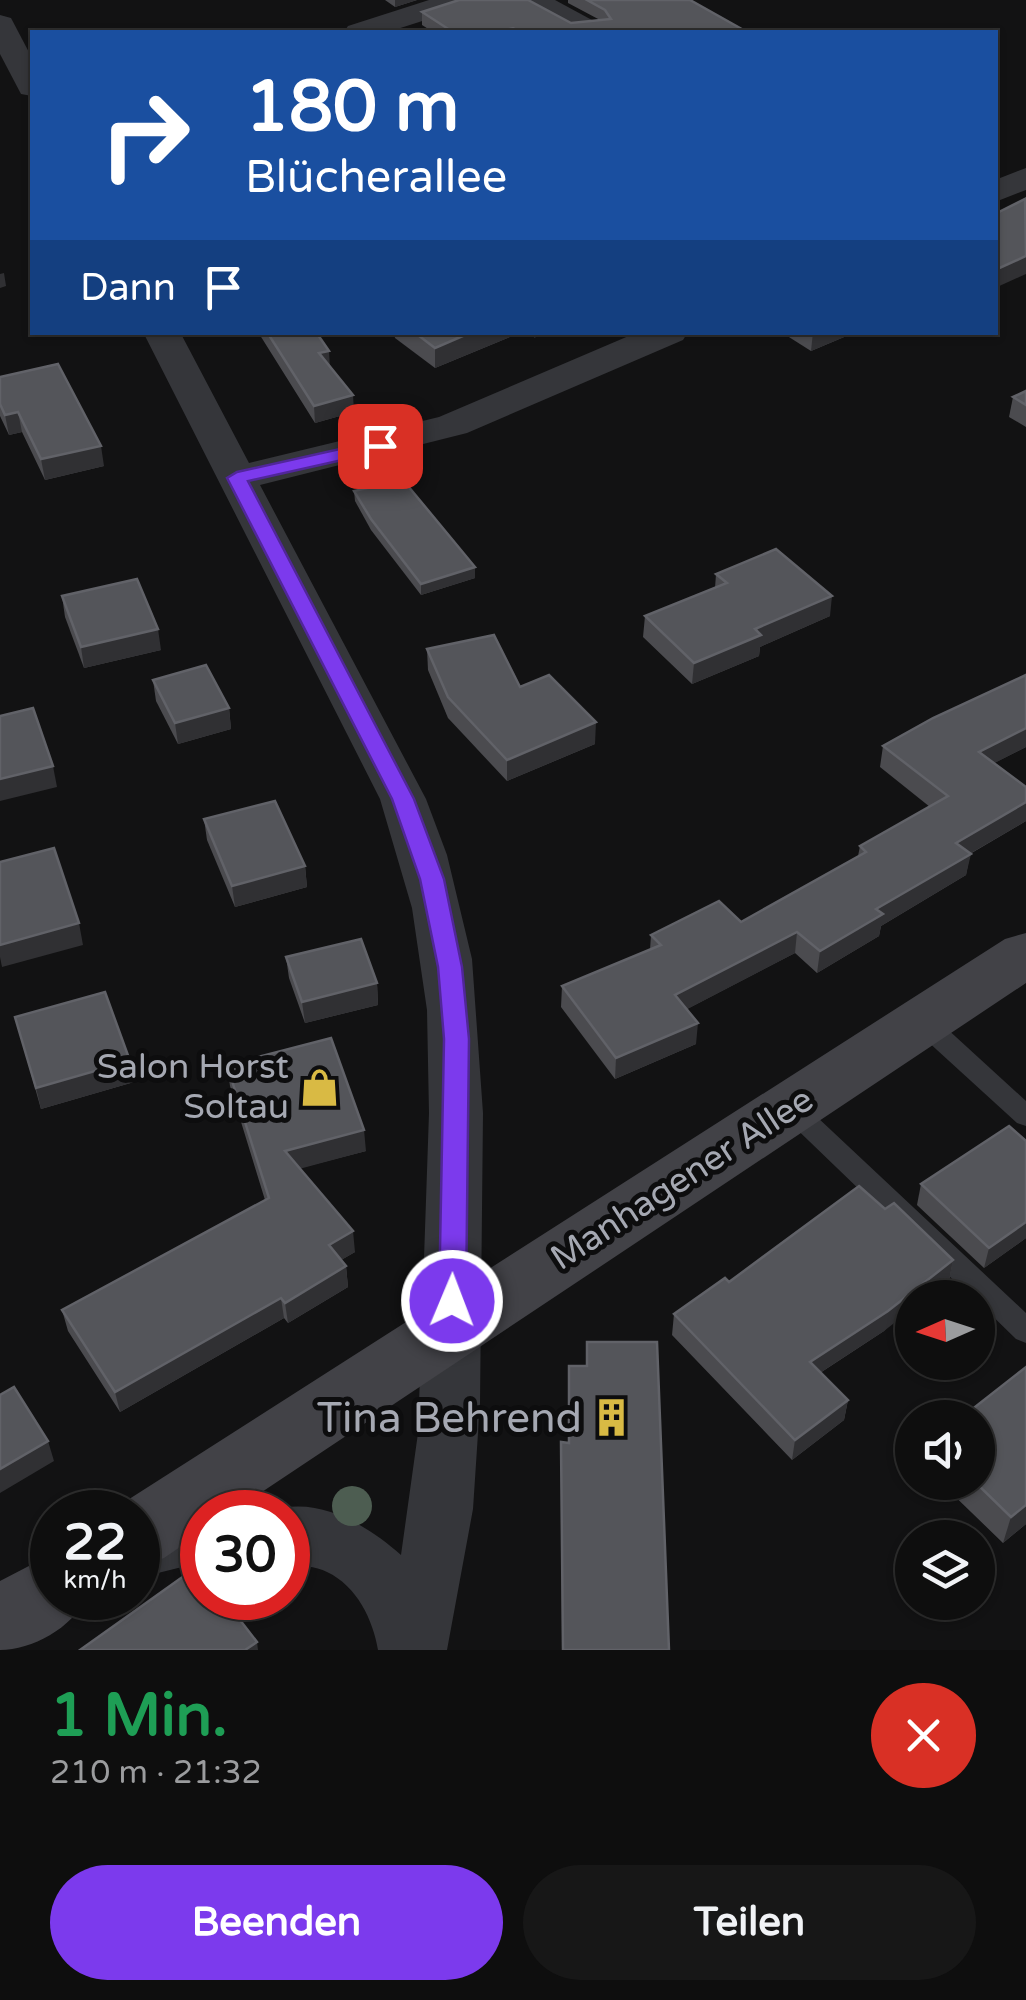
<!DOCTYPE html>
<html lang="de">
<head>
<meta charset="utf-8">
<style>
	body { margin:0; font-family:"Varela Round",sans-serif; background:#171717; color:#f1f3f6; height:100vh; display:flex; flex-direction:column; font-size:38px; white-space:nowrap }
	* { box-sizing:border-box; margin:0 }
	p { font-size:32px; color:#9b9c9e }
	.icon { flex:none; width:55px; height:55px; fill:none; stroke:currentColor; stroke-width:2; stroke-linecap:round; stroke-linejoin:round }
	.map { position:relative; height:1650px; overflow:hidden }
	.panel { display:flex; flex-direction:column; background:#0e0e0e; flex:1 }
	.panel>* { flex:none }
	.guide { position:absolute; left:30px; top:30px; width:968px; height:305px; border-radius:0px; box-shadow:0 2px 8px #0004,0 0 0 2px #2e2e2e; background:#1a4fa0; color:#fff; overflow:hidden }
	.needle { width:65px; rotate:267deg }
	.buttons { position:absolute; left:895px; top:1280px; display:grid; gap:20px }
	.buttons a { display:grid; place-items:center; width:100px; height:100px; border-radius:50%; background:#0e0e0e; box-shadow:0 2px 8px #0004,0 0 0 2px #2e2e2e; font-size:50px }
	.speed { position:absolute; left:30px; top:1490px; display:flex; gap:20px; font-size:50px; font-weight:700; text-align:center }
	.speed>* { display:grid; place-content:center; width:130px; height:130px; border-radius:50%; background:#0e0e0e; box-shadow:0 2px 8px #0004,0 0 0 2px #2e2e2e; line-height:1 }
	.speed small { font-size:25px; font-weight:400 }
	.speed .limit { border:15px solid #d22; background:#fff; color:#111 }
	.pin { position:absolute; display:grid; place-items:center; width:85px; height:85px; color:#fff; margin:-42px; border-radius:20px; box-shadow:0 5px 15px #0006 }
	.me { position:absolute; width:110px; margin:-55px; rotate:1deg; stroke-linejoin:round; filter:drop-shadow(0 0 8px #0008) }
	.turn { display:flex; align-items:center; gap:35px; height:210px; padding:0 50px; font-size:45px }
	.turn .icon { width:130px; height:130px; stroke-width:2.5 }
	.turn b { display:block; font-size:70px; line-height:85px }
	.then { display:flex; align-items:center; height:95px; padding:0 50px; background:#0003; gap:20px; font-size:38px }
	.round { display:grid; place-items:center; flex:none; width:105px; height:105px; border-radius:52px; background:#171717 }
	.overview { display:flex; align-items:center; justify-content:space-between; height:170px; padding:0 50px }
	h1 { font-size:60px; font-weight:800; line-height:75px; color:#1e9e55 }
	.button { display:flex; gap:20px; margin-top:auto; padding:20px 50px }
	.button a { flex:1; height:115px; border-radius:60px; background:#7c3aed; color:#fff; font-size:40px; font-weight:800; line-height:115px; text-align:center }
	.button a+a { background:#171717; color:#f1f3f6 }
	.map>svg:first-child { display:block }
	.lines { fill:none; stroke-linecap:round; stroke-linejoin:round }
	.service { fill:#35363a; fill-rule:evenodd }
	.minor { fill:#35363a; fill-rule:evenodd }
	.secondary { fill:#424247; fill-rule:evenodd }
	.tree { fill:#4d5d51 }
	.wall { fill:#4b4b4f }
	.shaded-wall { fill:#303033 }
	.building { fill:#54555a; stroke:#616268; stroke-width:2.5 }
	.route { fill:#7c3aed; stroke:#51269a; stroke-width:2.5 }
	.labels { text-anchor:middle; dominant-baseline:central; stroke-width:10; stroke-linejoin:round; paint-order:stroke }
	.poi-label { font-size:35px; fill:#a5a8b2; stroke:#0d0d0e; text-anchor:end }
	.street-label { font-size:35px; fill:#a5a8b2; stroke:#0d0d0e }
	.near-poi-label { font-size:42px; fill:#a5a8b2; stroke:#0d0d0e; text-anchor:end }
</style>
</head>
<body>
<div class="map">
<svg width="1026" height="1650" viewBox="0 0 1026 1650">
	<rect width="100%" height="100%" fill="#121213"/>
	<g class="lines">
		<g class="service">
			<polygon points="923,1013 932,1015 1026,1101 1026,1126 1017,1123 914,1029 911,1022 914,1015"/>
			<polygon points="791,1098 800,1101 1026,1313 1026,1343 1016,1339 978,1302 978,1298 972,1298 782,1115 778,1108 782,1101"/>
		</g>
		<g class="minor">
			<polygon points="429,0 474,0 469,6 388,32 344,32 348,26"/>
			<polygon points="518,0 555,0 603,26 607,32 571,32 523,6"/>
			<polygon points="0,15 11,18 32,58 32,96 21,94 0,54"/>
			<polygon points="1026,168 1026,190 995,202 995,180"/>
			<path d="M143,332H180L249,463L439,417L638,332H688L683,340L467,433L260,485L426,799L447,855L472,959L483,1113L480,1403L473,1509L447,1650H378C373,1620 357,1586 327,1572C316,1566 299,1566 288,1563V1512H268C316,1494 366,1524 401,1555L418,1433L429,1113L427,1010L412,908L380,799Z"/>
			<polygon points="202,1504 224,1512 202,1512 202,1562 138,1578 138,1520"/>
		</g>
		<g class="secondary">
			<polygon points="1026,933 1026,983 232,1512 202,1512 202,1532 164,1558 138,1568 138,1512 112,1510 1005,939"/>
			<path d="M52,1554V1598H86C72,1628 32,1650 0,1650V1581Z"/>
		</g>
	</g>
	<circle class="tree" cx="352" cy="1506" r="20"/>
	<g class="wall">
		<polygon points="385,0 417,0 395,7"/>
		<polygon points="568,0 690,0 747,32 433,32 422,25 422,12 571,23 600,20 568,3"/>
		<polygon points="258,332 316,332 330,366 354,412 315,423"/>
		<polygon points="394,332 522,332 435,368 395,338"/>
		<polygon points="781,332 856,332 811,351"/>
		<polygon points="0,377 104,466 45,480 22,432 9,435 0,416"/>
		<polygon points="1026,391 1026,427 1009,417 1013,397"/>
		<polygon points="354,491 475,567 475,578 421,595 371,530 355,501"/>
		<polygon points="716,574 830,616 760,647 759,656 692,684 643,637 645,616 715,588"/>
		<polygon points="62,596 161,650 84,668 65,617"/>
		<polygon points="427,649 595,744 507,781 448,718 428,670"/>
		<polygon points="1026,675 1026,747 994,763 1026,787 1026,821 970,854 966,875 881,926 879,936 817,973 795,953 687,1009 696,1044 615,1079 561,1007 562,986 650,950 651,935 741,922 858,856 860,846 930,807 880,767 883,746"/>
		<polygon points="153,680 229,708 231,729 178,744 156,701"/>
		<polygon points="204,819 305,866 307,887 235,907 207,840"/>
		<polygon points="286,957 377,983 378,1005 305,1023 289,978"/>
		<polygon points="15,1017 134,1082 41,1109"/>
		<polygon points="227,1065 366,1151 300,1168 355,1252 341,1260 346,1266 348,1287 288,1323 284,1318 120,1412 68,1331 62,1310 265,1200 230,1086"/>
		<polygon points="1026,1141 1026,1238 984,1268 917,1205 921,1184"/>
		<polygon points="885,1209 953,1260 949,1281 927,1298 912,1298 884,1331 820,1373 848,1400 844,1420 792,1460 672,1335 674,1314 729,1282"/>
		<polygon points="587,1342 669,1650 562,1650 561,1442 569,1442 569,1366 586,1366"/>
		<polygon points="1026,1367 1026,1524 1003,1543 940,1482 978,1482"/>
	</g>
	<g class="shaded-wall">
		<polygon points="395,0 417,0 395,7"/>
		<polygon points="1026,256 1026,274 995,288 995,270"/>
		<polygon points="4,273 6,286 0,288 0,274"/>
		<polygon points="472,332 522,332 435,368 435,348"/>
		<polygon points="534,332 548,332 534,338"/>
		<polygon points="813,332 856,332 811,351"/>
		<polygon points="329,351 330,368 319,353"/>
		<polygon points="353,395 354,412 315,423 314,406"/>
		<polygon points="18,412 22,432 9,435 5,415"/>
		<polygon points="101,446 104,466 45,480 41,459"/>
		<polygon points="475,567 475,578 421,595 421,584"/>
		<polygon points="832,596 830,616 760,647 759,656 692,684 694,663 755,629"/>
		<polygon points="158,629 161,650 84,668 81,647"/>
		<polygon points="229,708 231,729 178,744 175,723"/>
		<polygon points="596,722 595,744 507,781 507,760"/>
		<polygon points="1026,728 1026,747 975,773 979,752"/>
		<polygon points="53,766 57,787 0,801 0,779"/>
		<polygon points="1026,802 1026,821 952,864 956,843"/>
		<polygon points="971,854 966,875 881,926 879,936 817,973 820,951 876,909"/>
		<polygon points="305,866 307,887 235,907 232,886"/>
		<polygon points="79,923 83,945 2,967 0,957 0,945"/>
		<polygon points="797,932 795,953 674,1016 675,995"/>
		<polygon points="377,983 378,1005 305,1023 302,1002"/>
		<polygon points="698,1023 696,1044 615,1079 616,1058"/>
		<polygon points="130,1061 134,1082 41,1109 36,1088"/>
		<polygon points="364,1130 366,1151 288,1172 285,1151"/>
		<polygon points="1026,1222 1026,1238 984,1268 989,1248"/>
		<polygon points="353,1231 355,1252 331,1266 329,1245"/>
		<polygon points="953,1260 949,1281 927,1298 912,1298 912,1309 884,1331 806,1382 810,1362"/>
		<polygon points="346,1266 348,1287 288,1323 285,1303"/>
		<polygon points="281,1298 284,1318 120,1412 115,1392"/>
		<polygon points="848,1400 844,1420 792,1460 795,1440"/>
		<polygon points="48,1441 54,1461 0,1493 0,1469"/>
		<polygon points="1026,1505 1026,1524 1003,1543 1011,1517"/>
		<polygon points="257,1642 258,1650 245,1650"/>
	</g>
	<g class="building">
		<polygon points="459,0 528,0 571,23 611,19 605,10 587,0 690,0 747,32 521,32 513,28 497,32 453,32 422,12"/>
		<polygon points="1025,199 1026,256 995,270 995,214"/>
		<polygon points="267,332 316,332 329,351 319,353 353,395 314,406"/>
		<polygon points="414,332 472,332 435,348"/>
		<polygon points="58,364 101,446 41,459 18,412 5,415 0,404 0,377"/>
		<polygon points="1026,391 1026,405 1013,397"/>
		<polygon points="403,480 475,567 421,584 371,519 354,491"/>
		<polygon points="776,549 832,596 755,629 761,635 694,663 645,616 727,583 716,574"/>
		<polygon points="137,579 158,629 81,647 62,596"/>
		<polygon points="494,635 520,687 549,675 596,722 507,760 448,697 427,649"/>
		<polygon points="206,665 229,708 175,723 153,680"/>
		<polygon points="1026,675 1026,728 979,752 1026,787 1026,802 956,843 971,854 876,909 883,914 820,951 797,932 675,995 698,1023 616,1058 562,986 661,945 651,935 719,901 741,922 866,852 860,846 948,796 883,746 933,718"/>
		<polygon points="33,708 53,766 0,779 0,716"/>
		<polygon points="275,801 305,866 232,886 204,819"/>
		<polygon points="54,848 79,923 0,945 0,862"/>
		<polygon points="361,939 377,983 302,1002 286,957"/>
		<polygon points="105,992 130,1061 36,1088 15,1017"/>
		<polygon points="331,1038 364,1130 285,1151 353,1231 329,1245 346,1266 285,1303 281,1298 115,1392 62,1310 269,1198 227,1065"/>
		<polygon points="1009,1126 1026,1141 1026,1222 989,1248 921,1184"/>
		<polygon points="859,1186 885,1209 894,1203 953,1260 888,1311 810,1362 848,1400 795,1440 674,1314 725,1278 729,1282"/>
		<polygon points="587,1342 657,1342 669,1650 563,1650 561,1442 569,1443 569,1366 587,1366"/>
		<polygon points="1026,1367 1026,1505 1011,1517 975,1482 978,1482 978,1418 961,1418"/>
		<polygon points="14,1387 48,1441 0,1469 0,1395"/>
		<polygon points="198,1566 202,1571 202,1598 223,1598 257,1642 245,1650 80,1650"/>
	</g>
	<polygon class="route" points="380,440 387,442 387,450 248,481 414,799 444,879 462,967 469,1039 466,1301 462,1310 452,1313 443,1310 439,1301 444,1039 438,967 420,879 392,799 227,478 237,472"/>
	<defs>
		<symbol id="shop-bare" viewBox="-9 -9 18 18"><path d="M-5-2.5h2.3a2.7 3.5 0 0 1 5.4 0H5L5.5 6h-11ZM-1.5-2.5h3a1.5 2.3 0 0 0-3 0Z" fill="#d9ba44" stroke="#0d0d0e" stroke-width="2.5" paint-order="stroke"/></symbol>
		<symbol id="building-bare" viewBox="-9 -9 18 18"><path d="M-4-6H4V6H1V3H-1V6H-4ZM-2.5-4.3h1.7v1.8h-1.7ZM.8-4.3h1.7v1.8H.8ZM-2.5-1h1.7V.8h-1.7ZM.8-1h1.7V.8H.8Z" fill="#d9ba44" stroke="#0d0d0e" stroke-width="2.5" paint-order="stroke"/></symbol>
	</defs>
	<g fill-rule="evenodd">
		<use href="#shop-bare" x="292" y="1060" width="55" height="55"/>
		<use href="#building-bare" x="584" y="1390" width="55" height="55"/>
	</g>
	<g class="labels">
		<g class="poi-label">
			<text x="289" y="1067">Salon Horst<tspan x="289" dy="40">Soltau</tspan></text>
		</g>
		<g class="street-label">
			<text transform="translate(682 1179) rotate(-33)">Manhagener Allee</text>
		</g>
		<g class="near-poi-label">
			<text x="582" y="1418">Tina Behrend</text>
		</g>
	</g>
</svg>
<div class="buttons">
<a><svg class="needle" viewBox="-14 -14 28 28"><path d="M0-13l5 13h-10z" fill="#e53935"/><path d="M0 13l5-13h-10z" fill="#9b9c9e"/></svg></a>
<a><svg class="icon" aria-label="sound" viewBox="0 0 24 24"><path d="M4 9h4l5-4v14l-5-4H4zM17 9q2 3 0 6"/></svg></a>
<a><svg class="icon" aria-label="layers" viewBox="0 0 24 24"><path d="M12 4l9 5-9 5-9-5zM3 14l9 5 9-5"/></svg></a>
</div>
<div class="speed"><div>22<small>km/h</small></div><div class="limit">30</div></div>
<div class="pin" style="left:380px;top:446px;background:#d93025"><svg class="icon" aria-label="arrive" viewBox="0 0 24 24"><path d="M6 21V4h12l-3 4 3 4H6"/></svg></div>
<svg class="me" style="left:452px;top:1301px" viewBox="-20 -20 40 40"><circle r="17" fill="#7c3aed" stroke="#fff" stroke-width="3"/><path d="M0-11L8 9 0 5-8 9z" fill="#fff"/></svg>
<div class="guide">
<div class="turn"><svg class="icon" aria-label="right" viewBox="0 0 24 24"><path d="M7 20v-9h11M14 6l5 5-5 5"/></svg><div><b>180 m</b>Blücherallee</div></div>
<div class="then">Dann<svg class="icon" aria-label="arrive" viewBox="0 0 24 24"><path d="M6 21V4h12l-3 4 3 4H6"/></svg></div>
</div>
</div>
<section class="panel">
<div class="overview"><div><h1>1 Min.</h1><p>210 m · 21:32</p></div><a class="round" style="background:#d93025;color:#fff"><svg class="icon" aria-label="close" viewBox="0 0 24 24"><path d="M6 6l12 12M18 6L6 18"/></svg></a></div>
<div class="button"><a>Beenden</a><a>Teilen</a></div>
</section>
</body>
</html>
